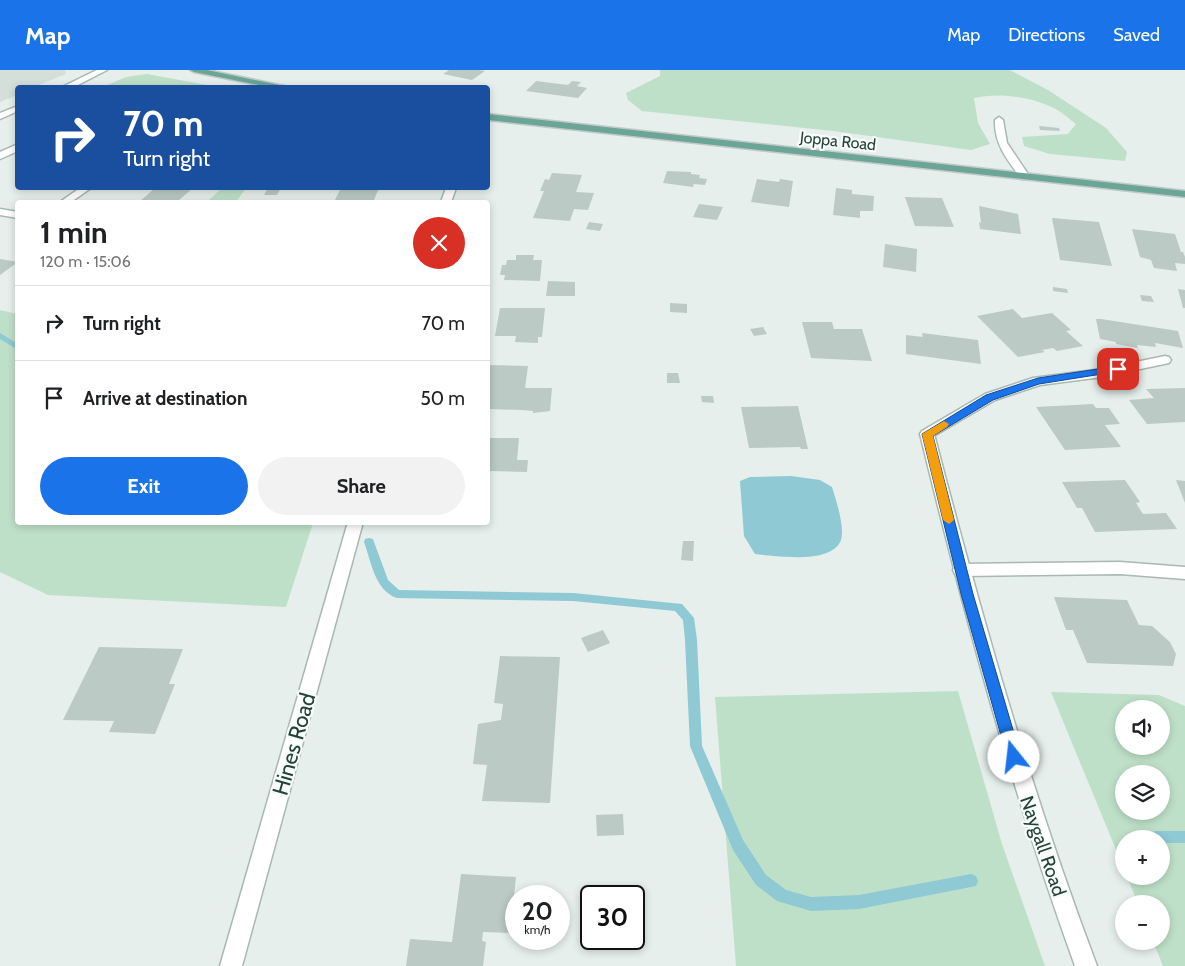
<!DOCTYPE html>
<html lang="en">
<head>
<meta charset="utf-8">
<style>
	body { margin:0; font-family:Cabin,sans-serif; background:#f2f2f2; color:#202124; height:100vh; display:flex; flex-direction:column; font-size:19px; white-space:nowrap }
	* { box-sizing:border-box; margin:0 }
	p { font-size:16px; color:#757577 }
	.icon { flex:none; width:28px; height:28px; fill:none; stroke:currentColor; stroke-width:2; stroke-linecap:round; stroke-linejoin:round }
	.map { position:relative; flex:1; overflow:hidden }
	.panel { position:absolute; left:15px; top:130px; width:475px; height:325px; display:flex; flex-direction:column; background:#fff; border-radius:5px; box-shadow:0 2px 8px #0003 }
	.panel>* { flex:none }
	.banner { position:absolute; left:15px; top:15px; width:475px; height:105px; border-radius:5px; box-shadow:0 2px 8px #0003; background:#1a4fa0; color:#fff; overflow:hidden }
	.fabs { position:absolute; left:1115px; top:630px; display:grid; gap:10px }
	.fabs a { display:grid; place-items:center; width:55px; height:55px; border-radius:50%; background:#fff; box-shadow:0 2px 8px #0003; font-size:25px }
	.speed { position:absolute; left:505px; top:815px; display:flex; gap:10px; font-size:25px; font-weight:700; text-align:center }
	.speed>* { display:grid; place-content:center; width:65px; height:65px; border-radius:50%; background:#fff; box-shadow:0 2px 8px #0003; line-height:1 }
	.speed small { font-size:12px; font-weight:400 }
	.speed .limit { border:2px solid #111; border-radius:8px; background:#fff; color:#111 }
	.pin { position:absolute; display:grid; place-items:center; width:42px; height:42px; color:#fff; margin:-21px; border-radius:10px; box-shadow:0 2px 8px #0006 }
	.me { position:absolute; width:55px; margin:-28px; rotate:344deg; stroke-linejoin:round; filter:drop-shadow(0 0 4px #0008) }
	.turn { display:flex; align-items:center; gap:18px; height:105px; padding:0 25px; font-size:22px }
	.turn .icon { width:65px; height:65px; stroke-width:2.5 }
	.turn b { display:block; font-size:35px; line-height:42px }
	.round { display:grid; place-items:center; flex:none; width:52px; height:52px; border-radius:26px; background:#f2f2f2 }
	.summary { display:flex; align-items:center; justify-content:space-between; height:85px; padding:0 25px }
	h1 { font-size:30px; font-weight:700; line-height:38px }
	.primary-button { display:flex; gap:10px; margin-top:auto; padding:10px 25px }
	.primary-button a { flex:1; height:58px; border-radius:30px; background:#1a73e8; color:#fff; font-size:20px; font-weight:700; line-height:58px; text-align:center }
	.primary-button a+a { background:#f2f2f2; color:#202124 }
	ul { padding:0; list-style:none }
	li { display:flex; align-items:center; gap:15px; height:75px; padding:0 25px; border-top:1px solid #e0e0e0 }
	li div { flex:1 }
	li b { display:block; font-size:19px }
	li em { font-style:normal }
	header { display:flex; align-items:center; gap:30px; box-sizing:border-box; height:70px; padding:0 25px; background:#1a73e8; color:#fff }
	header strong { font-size:24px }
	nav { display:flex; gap:28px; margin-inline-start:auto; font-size:18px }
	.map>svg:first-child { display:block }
	.built { fill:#d4dfda }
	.green { fill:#bfe0c8; fill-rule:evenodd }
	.water { fill:#8ec9d4 }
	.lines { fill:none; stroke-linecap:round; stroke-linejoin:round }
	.stream { fill:#8ec9d4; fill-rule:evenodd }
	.building { fill:#bbcac4 }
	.service-casing { stroke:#a8b8b2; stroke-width:3 }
	.minor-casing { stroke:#a8b8b2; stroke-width:3 }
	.tertiary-casing { stroke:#a8b8b2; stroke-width:3 }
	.primary-casing { stroke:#c2cac8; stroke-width:3 }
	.service { fill:#fff; fill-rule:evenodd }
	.minor { fill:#fff; fill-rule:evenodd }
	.tertiary { fill:#fff; fill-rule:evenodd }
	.primary { fill:#6aa596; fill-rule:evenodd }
	.route { fill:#1a73e8; stroke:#114b97 }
	.slow { fill:#f59e0b }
	.labels { text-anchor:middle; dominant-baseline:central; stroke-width:4.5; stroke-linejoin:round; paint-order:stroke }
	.far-street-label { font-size:16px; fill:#24423a; stroke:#f7fbf9 }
	.street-label { font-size:19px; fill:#24423a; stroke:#f7fbf9 }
	.near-street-label { font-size:22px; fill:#24423a; stroke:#f7fbf9 }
</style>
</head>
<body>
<header>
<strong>Map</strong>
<nav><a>Map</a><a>Directions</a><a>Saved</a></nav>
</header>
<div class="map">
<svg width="1185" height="896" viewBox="0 0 1185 896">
	<rect width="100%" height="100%" fill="#e6efeb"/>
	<polygon class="built" points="0,0 65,0 66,4 34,17 18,18 17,25 0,32"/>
	<g class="green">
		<path d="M660,0H1010L1048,20L1106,58L1127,82L1125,91L1050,84L1024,76L1022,67L1068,64L1076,54C1069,49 1062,42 1054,38C1030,27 999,22 974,28L978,53L990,74L971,80L833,61L642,41L628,30L626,23L660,6Z"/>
		<polygon points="147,4 218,17 103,17 126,7"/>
		<polygon points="222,118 246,118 236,132 207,132"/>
		<polygon points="0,240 17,244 18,452 313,453 286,537 48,525 0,502"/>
		<polygon points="958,621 1002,774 1045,896 736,896 715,627"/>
		<path d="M1051,622L1159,625L1185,636V896H1163L1153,871H1161V834H1138L1127,806H1161V769H1124V799ZM1124,639H1161V676H1124ZM1124,704H1161V741H1124Z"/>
	</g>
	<path class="water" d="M791,406L820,410L832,417C836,430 845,457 841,470C832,495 774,486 755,484L744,466L740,411L750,407Z"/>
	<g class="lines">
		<g class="stream">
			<polygon points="0,263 18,274 18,280 0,269"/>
			<path d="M369,468L373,469L374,472L388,510L399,520L573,523L682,534L694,548L697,570L702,676L743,770L766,805L786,820L811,827L859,825L971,804L976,806L978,811L976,816L859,839L811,841L777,831L756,815L733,780L690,676L685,570L683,550L675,541L573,531L397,528C375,521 371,491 364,472L365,469Z"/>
			<polygon points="1156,761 1185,761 1185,773 1161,773 1161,769 1147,769 1151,762"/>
		</g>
	</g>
	<g class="building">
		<polygon points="449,0 480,0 485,1 472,10 443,4"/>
		<polygon points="536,11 568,15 572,11 581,12 577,16 587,18 578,28 526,21"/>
		<polygon points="1039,56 1059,58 1060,61 1040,60"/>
		<polygon points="667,101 691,102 691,104 700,105 699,108 707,109 705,115 694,114 693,117 663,113"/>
		<polygon points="552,103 582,105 576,122 594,123 588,140 574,139 570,151 533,148 544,121 540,121 545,109 549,110"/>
		<polygon points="757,109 779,112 780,109 793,111 789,137 751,132"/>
		<polygon points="155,118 193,118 179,130 182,130 179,132 139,132"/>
		<polygon points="268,118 281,118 277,125 264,125"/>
		<polygon points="341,118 379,118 373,132 334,132"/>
		<polygon points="836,118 852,120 852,124 874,126 873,141 860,141 860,148 833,145"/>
		<polygon points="905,127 942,128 954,157 915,156"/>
		<polygon points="699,134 723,137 717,150 693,147"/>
		<polygon points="979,136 1018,144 1021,164 980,159 979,152 981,153"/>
		<polygon points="1052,148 1099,152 1112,196 1060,190"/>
		<polygon points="589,152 603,154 600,161 586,159"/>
		<polygon points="1132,159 1175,164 1181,182 1183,182 1185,187 1185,194 1175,193 1177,201 1154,198 1151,190 1140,187"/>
		<polygon points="885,174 917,179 916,202 883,197"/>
		<polygon points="516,185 534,185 533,190 542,190 540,211 504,210 505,205 500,205 502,195 506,195 507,190 516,190"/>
		<polygon points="0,189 18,192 0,205"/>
		<polygon points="548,211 575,212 575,226 546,226"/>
		<polygon points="1053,217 1067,219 1068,223 1053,221"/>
		<polygon points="1178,219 1185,220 1185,238 1183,238"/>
		<polygon points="1140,225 1151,226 1154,232 1142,231"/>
		<polygon points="670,233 687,234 687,243 670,242"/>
		<polygon points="500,238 545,238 542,267 538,267 538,273 515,272 516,266 495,266"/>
		<polygon points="1013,239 1022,248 1052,243 1071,260 1066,261 1083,276 1057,281 1053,278 1042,280 1045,282 1018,287 977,246"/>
		<polygon points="1096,249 1101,249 1178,261 1183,278 1155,273 1156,277 1137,275 1138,278 1116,274 1116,272 1100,269"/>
		<polygon points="802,252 832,252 834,259 862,259 872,291 811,288"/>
		<polygon points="763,257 767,264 754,266 750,259"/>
		<polygon points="922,263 978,270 981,294 906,284 906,265 923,267"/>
		<polygon points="488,295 528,296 525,318 552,318 550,341 533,343 533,341 521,340 488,339"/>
		<polygon points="667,303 678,303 680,313 667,313"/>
		<polygon points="1185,318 1185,352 1147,354 1129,330 1154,328 1146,319"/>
		<polygon points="701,326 713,326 714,333 702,332"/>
		<polygon points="1093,334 1096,338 1109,338 1120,354 1105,355 1121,377 1065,380 1036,337"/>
		<polygon points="798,336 808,379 801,379 800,377 749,378 741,337"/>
		<polygon points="488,368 519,368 517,390 528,390 527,402 488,401"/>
		<polygon points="1125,410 1140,432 1136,433 1143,444 1166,443 1177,459 1095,462 1082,438 1077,438 1062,412"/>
		<polygon points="1176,410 1185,411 1185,433"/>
		<polygon points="683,471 694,471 693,491 681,490"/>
		<polygon points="1054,527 1127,530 1139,555 1152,556 1170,572 1176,584 1173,596 1087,593 1073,560 1066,560"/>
		<polygon points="603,560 610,573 588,582 581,568"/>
		<polygon points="99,577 183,579 169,614 175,614 155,664 109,662 114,651 63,650"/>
		<polygon points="500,586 560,587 550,733 482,731 487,695 473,694 478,654 501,650 503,634 494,633"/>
		<polygon points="623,744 624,765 597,766 596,745"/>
		<polygon points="461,804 516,807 510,863 483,862 482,871 486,872 483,896 406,896 410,869 452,872"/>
		<polygon points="617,816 636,817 635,832 634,832 634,826 617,826"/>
	</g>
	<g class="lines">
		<defs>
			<g id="service">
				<path d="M999,47L1003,50L1007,73L1030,107L1028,109H1022C1008,91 994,74 995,50Z"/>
				<polygon points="1165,286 1169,287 1171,290 1169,293 1102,307 1040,315 995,330 932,367 922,367 920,364 922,361 985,324 1033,308 1102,299"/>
				<polygon points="1120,492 1185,497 1185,509 1120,504 961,506 955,504 953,500 955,496 961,494"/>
			</g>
			<g id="minor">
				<polygon points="18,74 18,81 0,89 0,82"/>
				<polygon points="80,118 91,118 71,132 60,132"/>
				<polygon points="446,118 456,118 451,132 441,132"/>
				<polygon points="0,139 18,142 18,148 0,145"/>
				<path d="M927,360L932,361L934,364C981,544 1031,722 1097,896H1075C1012,722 964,544 920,364L922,361Z"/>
				<polygon points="348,452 363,452 242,896 220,896"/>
			</g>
			<g id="tertiary">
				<polygon points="97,0 107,0 72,18 60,18"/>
				<polygon points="18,36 18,41 0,49 0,43"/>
			</g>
			<g id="primary">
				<polygon points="190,0 207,0 294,18 274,18 194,2"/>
				<polygon points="488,44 1185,121 1185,127 488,50"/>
			</g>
		</defs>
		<use href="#service" class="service-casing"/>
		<use href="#minor" class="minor-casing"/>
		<use href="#tertiary" class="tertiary-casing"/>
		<use href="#primary" class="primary-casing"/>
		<use href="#service" class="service"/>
		<use href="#minor" class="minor"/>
		<use href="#tertiary" class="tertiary"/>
		<use href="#primary" class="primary"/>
	</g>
	<polygon class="route" points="1118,296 1121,297 1121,301 1039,314 993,330 933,366 973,524 1021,687 1019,692 1014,694 1009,692 1007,687 961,524 922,364 986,325 1038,308"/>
	<polygon class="slow" points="944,351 949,354 947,357 933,366 954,450 949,454 943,450 922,364"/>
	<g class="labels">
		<g class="far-street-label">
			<text transform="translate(838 71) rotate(6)">Joppa Road</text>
		</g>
		<g class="street-label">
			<text transform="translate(1043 776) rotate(71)">Naygall Road</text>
		</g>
		<g class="near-street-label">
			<text transform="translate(294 674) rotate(-74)">Hines Road</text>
		</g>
	</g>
</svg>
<div class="fabs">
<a><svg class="icon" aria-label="sound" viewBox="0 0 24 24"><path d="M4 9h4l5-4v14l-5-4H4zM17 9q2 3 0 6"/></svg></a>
<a><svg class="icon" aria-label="layers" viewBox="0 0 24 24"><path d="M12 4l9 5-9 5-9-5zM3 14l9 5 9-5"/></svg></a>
<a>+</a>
<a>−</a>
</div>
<div class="speed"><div>20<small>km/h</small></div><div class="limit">30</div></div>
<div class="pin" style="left:1118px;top:299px;background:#d93025"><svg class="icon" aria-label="arrive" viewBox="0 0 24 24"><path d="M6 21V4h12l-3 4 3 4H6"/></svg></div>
<svg class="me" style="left:1014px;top:687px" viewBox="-20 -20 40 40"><circle r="19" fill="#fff"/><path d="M0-13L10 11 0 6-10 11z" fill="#1a73e8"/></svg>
<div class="banner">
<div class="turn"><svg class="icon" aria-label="right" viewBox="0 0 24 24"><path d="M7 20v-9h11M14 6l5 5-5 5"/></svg><div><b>70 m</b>Turn right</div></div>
</div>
<section class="panel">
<div class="summary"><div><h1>1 min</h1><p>120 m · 15:06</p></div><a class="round" style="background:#d93025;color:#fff"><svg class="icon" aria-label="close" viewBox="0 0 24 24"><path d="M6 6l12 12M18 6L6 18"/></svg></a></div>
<ul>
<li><svg class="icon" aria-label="right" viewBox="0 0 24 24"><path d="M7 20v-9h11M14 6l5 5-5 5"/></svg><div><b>Turn right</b></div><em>70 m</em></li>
<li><svg class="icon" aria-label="arrive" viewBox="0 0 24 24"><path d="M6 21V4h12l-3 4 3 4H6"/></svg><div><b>Arrive at destination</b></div><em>50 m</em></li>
</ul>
<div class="primary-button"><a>Exit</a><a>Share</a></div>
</section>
</div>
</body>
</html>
